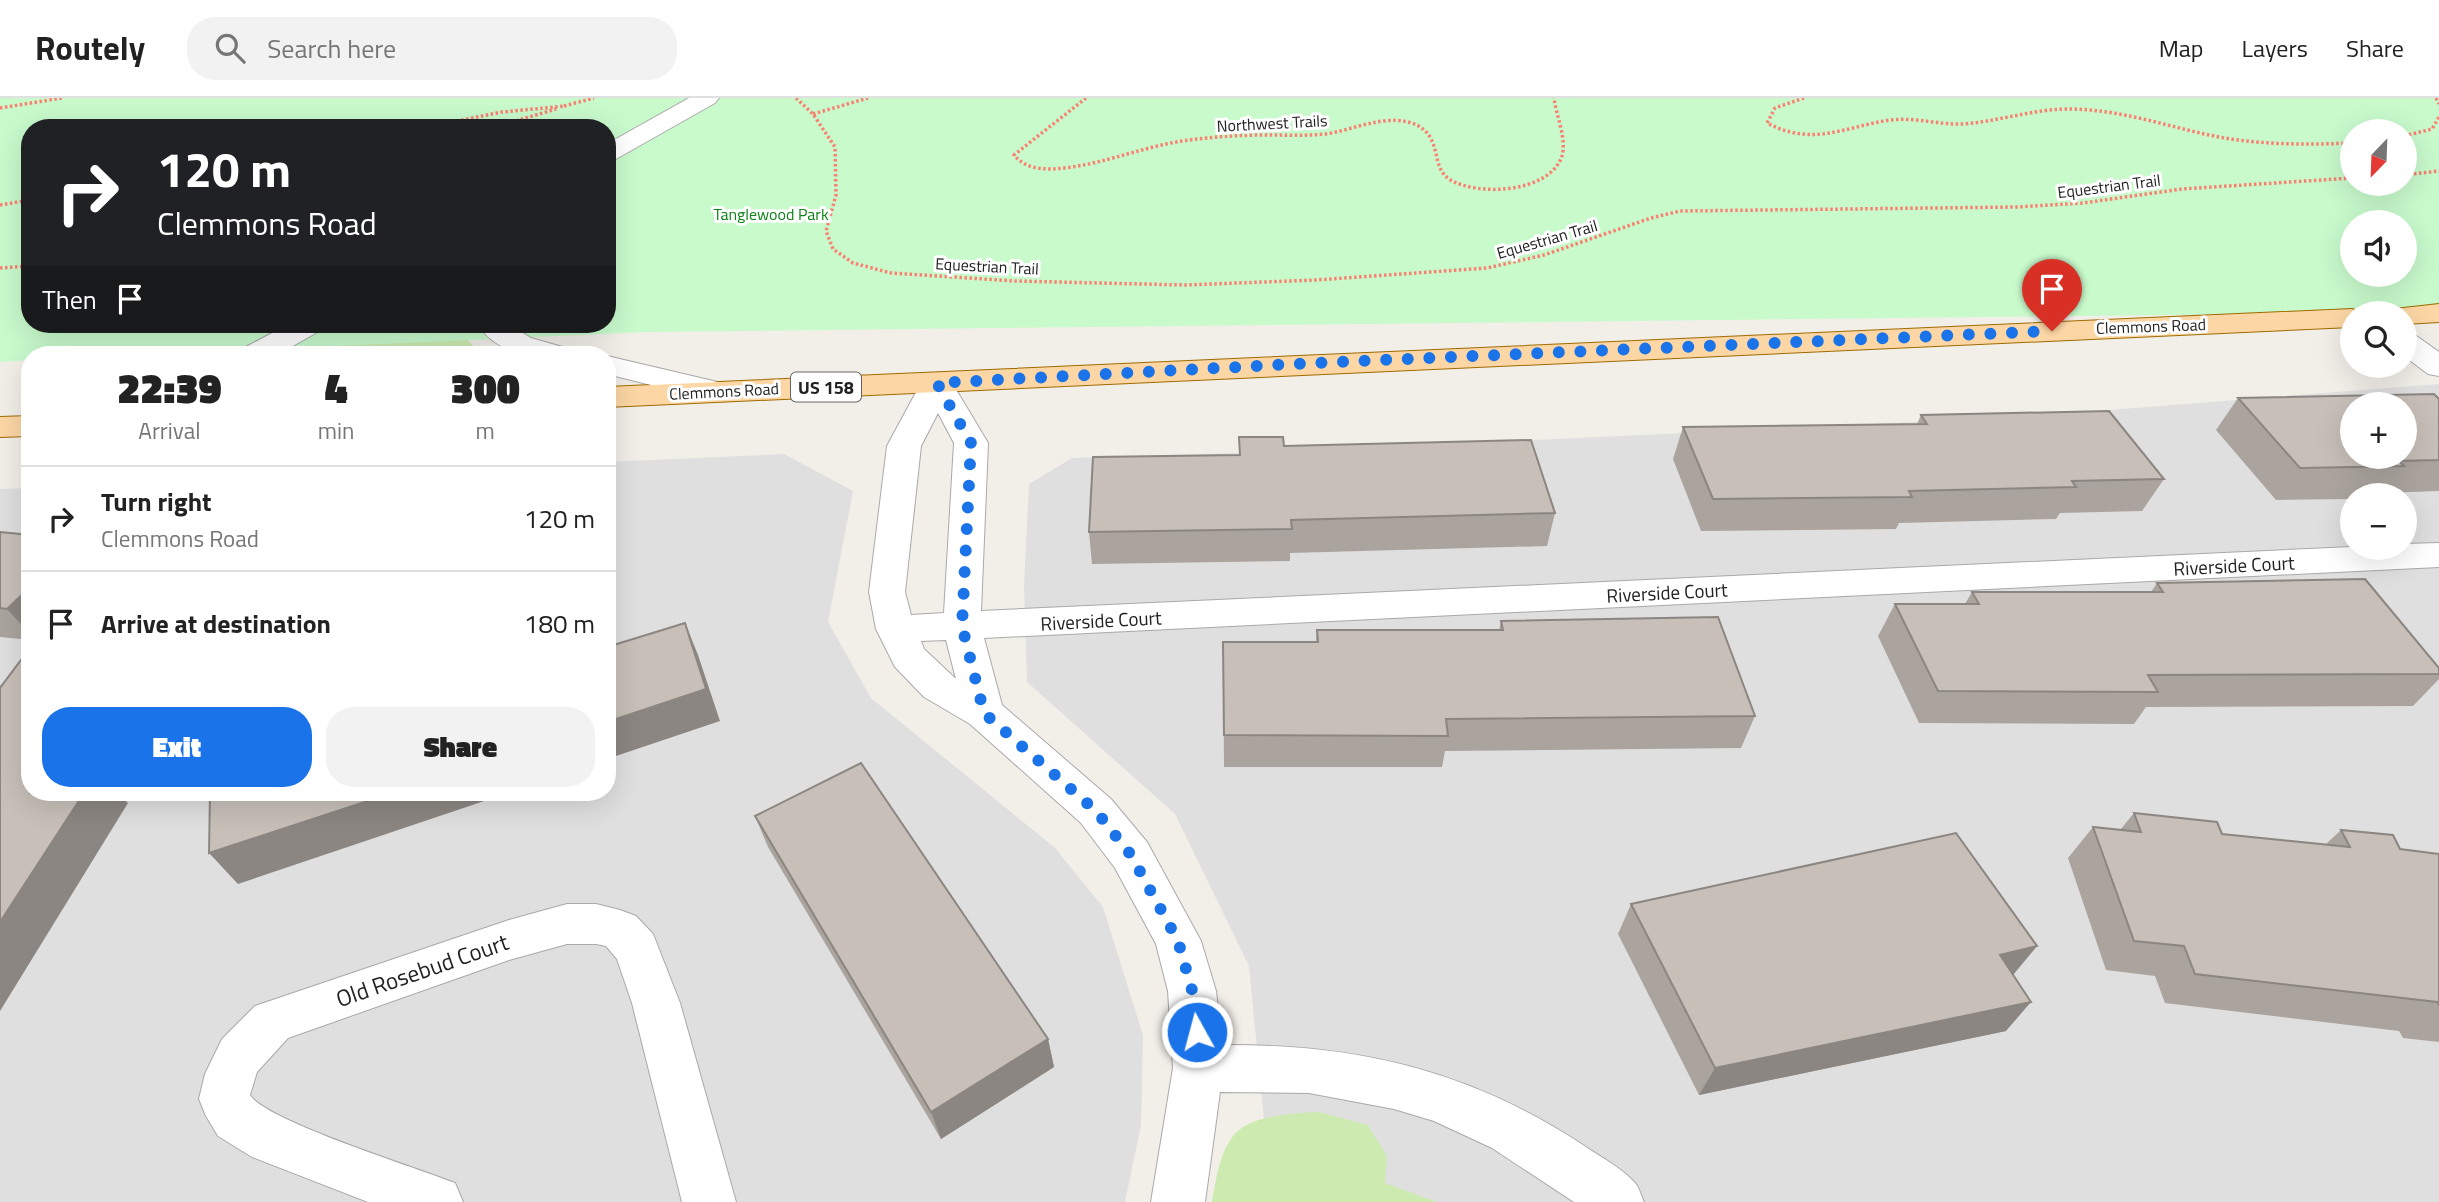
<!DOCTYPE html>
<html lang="en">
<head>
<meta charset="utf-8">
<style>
	body { margin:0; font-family:"Titillium Web",sans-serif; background:#f2f2f2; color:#222; height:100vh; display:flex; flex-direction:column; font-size:26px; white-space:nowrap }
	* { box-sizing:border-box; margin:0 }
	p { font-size:23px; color:#767676 }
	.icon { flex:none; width:38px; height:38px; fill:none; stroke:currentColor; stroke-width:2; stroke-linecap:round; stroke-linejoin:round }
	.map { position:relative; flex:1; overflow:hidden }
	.sheet { position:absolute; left:21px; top:248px; width:595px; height:455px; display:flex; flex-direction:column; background:#fff; border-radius:28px; box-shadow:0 7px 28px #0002 }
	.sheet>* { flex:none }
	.guide { position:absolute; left:21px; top:21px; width:595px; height:214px; border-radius:28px; box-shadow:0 7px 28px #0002; background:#202124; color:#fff; overflow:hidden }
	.needle { width:46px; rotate:203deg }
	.controls { position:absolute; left:2340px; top:21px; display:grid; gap:14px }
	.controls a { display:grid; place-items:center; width:77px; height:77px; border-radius:50%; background:#fff; box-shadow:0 7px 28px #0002; font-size:35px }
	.pin { position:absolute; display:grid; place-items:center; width:60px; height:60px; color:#fff; margin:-72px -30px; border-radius:50% 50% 50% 0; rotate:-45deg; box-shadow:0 0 7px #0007 }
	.pin .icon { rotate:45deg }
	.me { position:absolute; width:77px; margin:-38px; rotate:353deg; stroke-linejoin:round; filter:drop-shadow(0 0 5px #0008) }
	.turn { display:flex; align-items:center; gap:24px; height:147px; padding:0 21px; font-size:32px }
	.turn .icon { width:91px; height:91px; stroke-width:2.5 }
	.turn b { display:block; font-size:49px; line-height:60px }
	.then { display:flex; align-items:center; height:66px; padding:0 21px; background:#0003; gap:14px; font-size:26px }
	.eta { display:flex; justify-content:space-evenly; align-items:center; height:119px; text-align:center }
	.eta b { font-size:42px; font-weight:800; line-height:49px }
	.button { display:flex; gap:14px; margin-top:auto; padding:14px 21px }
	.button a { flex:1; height:80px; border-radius:28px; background:#1a73e8; color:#fff; font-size:28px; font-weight:800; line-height:80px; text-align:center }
	.button a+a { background:#f2f2f2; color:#222 }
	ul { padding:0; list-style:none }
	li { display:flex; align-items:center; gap:21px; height:105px; padding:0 21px; border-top:2px solid #e0e0e0 }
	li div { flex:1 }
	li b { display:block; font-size:26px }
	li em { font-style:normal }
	header { display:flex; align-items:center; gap:42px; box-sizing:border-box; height:98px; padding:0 35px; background:#fff; border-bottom:2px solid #e0e0e0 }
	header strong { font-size:33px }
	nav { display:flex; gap:38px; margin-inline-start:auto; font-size:24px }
	.search { width:490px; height:63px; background:#f2f2f2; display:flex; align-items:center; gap:18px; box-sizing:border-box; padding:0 24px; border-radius:28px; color:#767676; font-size:26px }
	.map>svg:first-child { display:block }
	.residential { fill:#e0dfdf; fill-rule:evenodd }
	.grass { fill:#cdebb0 }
	.park { fill:#c8facc; fill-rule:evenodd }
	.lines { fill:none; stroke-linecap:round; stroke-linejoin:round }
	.street-casing { stroke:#a9a9a9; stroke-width:2 }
	.primary-casing { stroke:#a06b00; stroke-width:2 }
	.path { stroke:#fa8072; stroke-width:3.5; stroke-dasharray:2.5 2.5; stroke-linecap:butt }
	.street { fill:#fff; fill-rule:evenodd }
	.primary { fill:#fcd6a4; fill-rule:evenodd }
	.wall { fill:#aba49e }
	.shaded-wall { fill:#8b8681 }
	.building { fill:#c7bfb8; stroke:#8b8681; stroke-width:2; fill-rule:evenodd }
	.route { stroke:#1a73e8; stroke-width:12; stroke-dasharray:0 21.6 }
	.labels { text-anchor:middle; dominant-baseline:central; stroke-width:6; stroke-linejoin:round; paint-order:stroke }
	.far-street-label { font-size:16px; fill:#222; stroke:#fff }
	.far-park-label { font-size:16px; fill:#0c8416; stroke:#fff }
	.shield { fill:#fff; stroke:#646464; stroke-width:2 }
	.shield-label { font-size:18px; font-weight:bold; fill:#222 }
	.street-label { font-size:19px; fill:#222; stroke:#fff }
	.near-street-label { font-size:23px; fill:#222; stroke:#fff }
</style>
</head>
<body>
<header>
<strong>Routely</strong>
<div class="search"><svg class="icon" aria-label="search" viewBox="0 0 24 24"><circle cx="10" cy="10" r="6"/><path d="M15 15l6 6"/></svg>Search here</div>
<nav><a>Map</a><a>Layers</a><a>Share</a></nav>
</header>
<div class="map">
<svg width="2439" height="1104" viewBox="0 0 2439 1104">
	<rect width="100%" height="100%" fill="#f2efe9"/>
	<g class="residential">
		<path d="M2439,286V1104H1272L1249,868L1175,716L1027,584L1024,487L1029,386L1072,360L1327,352L2020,319ZM2352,306H2404V359H2352ZM2352,397H2404V450H2352Z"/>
		<polygon points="784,356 853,393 828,524 871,600 1055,750 1103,809 1143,937 1141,1027 1125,1104 0,1104 0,391 30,390 30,695 607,695 607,364"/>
	</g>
	<g class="grass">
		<polygon points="360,226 454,230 477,251 490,257 305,257"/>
		<path d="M1319,1014L1368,1027L1387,1058L1385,1085L1437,1104H1212C1216,1082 1220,1048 1239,1032C1257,1017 1297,1015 1319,1014Z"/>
	</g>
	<path class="park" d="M0,0H2439V214L646,234L136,257H30V262L0,264ZM30,30H607V226H30ZM2352,33H2404V86H2352ZM2352,124H2404V177H2352Z"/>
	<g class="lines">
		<defs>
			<g id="street">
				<polygon points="689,0 719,0 715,5 616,61 607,64 607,46"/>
				<polygon points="289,226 325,226 321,232 277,257 240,257 244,250"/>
				<path d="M477,226H508L531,240L566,250L570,257C534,259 500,259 477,226Z"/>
				<polygon points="2404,234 2415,237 2439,254 2439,278 2428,276 2404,258"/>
				<polygon points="607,258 726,286 731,293 726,300 715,303 607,276"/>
				<path d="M937,276L948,278L988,345L981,513L2352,449L2404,450V446L2439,445V469L984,540L1002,607L1111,701L1147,744L1201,843L1216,893L1222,947C1356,946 1469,972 1583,1047C1599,1058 1622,1070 1635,1085C1639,1089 1641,1098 1644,1104H1574L1492,1050L1434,1023L1394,1011L1309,995L1220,994L1205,1104H1151L1173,970L1168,893L1156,846L1115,770L1081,725L970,626L924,599L895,569L876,531L869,494L887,348L921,285L926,278ZM938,315L954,345L944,515L911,517L905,494L921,348ZM946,542L956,581L924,551L921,543Z"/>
				<path d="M567,806H596L620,812L636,818L653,836L680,905L736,1104H682L632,905L617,861L606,848L596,846H567L509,862L288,940L257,974L250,997C266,1023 418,1070 455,1085L463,1104H368L252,1059L218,1038L206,1018L199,1001L205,976L222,941L255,908L509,822Z"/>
			</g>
			<g id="primary">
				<polygon points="2439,206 2439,224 2404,226 2404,215 2390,215 2394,211"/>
				<polygon points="2352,211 2364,215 2352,215 2352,229 607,309 607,289"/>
				<polygon points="30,318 30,338 0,339 0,319"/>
			</g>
		</defs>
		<use href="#street" class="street-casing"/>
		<use href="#primary" class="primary-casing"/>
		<g class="path">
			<polyline points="796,0 813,16 835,49 836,97 826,133 833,151 853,165 891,175 1015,183 1185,187 1316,182 1487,170 1544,157 1651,120 1680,113 2017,109 2083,105 2182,91 2352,80"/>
			<path d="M1086,0L1014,57C1024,69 1037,71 1052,71C1096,69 1138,50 1182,43C1210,39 1238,37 1267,37C1286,37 1306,38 1325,36C1341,34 1356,28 1372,25C1393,20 1422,20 1432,43C1438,56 1436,72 1449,81C1477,99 1550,95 1562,58C1567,41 1556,17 1554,0"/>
			<path d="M1804,0L1775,10L1767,25C1813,49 1844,29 1890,22C1916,19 1939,27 1964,26C2000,23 2033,11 2069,11C2117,11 2163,27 2209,37C2256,47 2304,47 2352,45"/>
			<polyline points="2436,0 2439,6"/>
			<polyline points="564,8 594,0"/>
			<polyline points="0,10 62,0"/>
			<polyline points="813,16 868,0"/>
			<polyline points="422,30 502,14 566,8"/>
			<polyline points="492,30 556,11"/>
			<polyline points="2404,38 2432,31 2439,19"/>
			<polyline points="2404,77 2439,73"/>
			<polyline points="0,107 30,102"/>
			<polyline points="0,170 30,168"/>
		</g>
		<use href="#street" class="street"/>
		<use href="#primary" class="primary"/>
	</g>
	<g class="wall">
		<polygon points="2238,300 2439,301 2439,393 2382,395 2380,397 2352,397 2352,401 2276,402 2216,332"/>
		<polygon points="1921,317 2164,381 2142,413 2060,415 2056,421 1899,425 1896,431 1701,433 1673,361 1683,329 1917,326"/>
		<polygon points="1239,339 1284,348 1555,415 1547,448 1290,455 1290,463 1092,466 1089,434 1239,357"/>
		<polygon points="0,434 30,437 30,542 0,539"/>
		<polygon points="2157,485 2439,570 2439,581 2413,608 2146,609 2134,626 1919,625 1878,538 1895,506 1965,506 1972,494 2151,494"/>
		<polygon points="1501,523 1755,618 1741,650 1445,653 1442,669 1224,669 1223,544 1316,544 1317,532 1499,532"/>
		<polygon points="2134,715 2222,736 2325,747 2341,732 2400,751 2439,756 2439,944 2403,940 2399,933 2165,905 2155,878 2106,872 2068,760 2093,729 2120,732"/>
		<polygon points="755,718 1048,941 1054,969 941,1041 768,749"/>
		<polygon points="1631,806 2037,848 2013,877 2006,933 1699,997 1618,836"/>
	</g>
	<g class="shaded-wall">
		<polygon points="30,489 30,536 7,511"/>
		<polygon points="685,525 698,557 720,623 607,661 607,624"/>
		<polygon points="84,695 120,695 119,696 128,705 0,913 0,824"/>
		<polygon points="392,695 508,695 238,786 209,755"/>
		<polygon points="2037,848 2012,878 2000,857"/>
		<polygon points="2031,904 2006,933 1699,997 1715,970"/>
		<polygon points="1048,941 1054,969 941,1041 931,1014"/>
	</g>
	<g class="building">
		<path d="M2434,296L2439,301V362L2399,363L2404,368L2300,370L2238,300ZM2352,306H2404V359H2352Z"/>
		<polygon points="2109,313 2164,381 2072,383 2076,389 1909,393 1912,399 1713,401 1683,329 1927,326 1921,317"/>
		<polygon points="1239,339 1283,339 1284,348 1531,342 1555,415 1291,422 1292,431 1089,434 1093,359 1240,357"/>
		<polygon points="0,434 30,437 30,489 7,511 0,510"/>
		<polygon points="2365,481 2439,570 2439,576 2148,577 2158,594 1938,593 1895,506 1979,506 1972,494 2163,494 2157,485"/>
		<polygon points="1718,519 1755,618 1446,621 1448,638 1224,637 1223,544 1318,544 1317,532 1503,532 1501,523"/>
		<polygon points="685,525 706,591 607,624 607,549"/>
		<polygon points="30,550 30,695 84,695 0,824 0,590"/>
		<polygon points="861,665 1048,941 931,1014 755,718"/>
		<polygon points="210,695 392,695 209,755"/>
		<polygon points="2134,715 2217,724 2222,736 2350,749 2341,732 2393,737 2400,751 2439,756 2439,907 2437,904 2195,876 2184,848 2134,843 2093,729 2141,734"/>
		<polygon points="1956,735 2037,848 2000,857 2031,904 1715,970 1631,806"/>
	</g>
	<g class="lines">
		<polyline class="route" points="1197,934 1192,892 1178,843 1131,757 1096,713 984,615 962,528 971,345 937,285 1313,265 2052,233"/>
	</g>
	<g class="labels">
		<g class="far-street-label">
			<text transform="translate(1272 25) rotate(-3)">Northwest Trails</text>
			<text transform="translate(2109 88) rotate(-7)">Equestrian Trail</text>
			<text transform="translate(1547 141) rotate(-16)">Equestrian Trail</text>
			<text transform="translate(987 168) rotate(3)">Equestrian Trail</text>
			<text transform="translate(2151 228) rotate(-2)">Clemmons Road</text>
			<text transform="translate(724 293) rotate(-3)">Clemmons Road</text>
		</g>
		<g class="far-park-label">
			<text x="771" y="116">Tanglewood Park</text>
		</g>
		<rect class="shield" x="791" y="274.5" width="70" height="29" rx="5"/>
		<g class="shield-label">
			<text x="826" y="289">US 158</text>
		</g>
		<g class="street-label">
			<text transform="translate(2234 467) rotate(-3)">Riverside Court</text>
			<text transform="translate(1667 494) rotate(-3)">Riverside Court</text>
			<text transform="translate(1101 522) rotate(-3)">Riverside Court</text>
		</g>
		<g class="near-street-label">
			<text transform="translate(422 872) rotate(-19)">Old Rosebud Court</text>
		</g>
	</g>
</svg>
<div class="controls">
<a><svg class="needle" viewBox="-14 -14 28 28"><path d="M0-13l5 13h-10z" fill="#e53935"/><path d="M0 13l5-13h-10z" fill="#767676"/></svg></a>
<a><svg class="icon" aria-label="sound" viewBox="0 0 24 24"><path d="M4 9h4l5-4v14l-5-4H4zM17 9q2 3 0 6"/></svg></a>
<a><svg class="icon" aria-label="search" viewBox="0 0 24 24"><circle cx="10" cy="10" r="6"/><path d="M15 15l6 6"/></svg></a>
<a>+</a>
<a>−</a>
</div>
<div class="pin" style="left:2052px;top:233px;background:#d93025"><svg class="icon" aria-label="arrive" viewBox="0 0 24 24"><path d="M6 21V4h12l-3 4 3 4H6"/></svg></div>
<svg class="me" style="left:1197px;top:934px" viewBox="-20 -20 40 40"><circle r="17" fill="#1a73e8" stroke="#fff" stroke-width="3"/><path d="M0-11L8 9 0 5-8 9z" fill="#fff"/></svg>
<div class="guide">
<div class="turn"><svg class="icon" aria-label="right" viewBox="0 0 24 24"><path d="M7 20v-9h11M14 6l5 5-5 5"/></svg><div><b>120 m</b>Clemmons Road</div></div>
<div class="then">Then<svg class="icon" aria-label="arrive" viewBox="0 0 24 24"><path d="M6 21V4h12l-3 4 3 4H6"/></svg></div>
</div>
<section class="sheet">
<div class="eta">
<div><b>22:39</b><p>Arrival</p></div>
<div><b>4</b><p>min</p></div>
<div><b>300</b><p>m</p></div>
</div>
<ul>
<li><svg class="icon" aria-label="right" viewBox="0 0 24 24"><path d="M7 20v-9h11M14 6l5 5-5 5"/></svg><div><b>Turn right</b><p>Clemmons Road</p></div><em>120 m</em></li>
<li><svg class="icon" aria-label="arrive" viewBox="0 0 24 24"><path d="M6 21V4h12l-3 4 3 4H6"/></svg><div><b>Arrive at destination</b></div><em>180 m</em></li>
</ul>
<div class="button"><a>Exit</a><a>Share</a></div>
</section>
</div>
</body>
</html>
